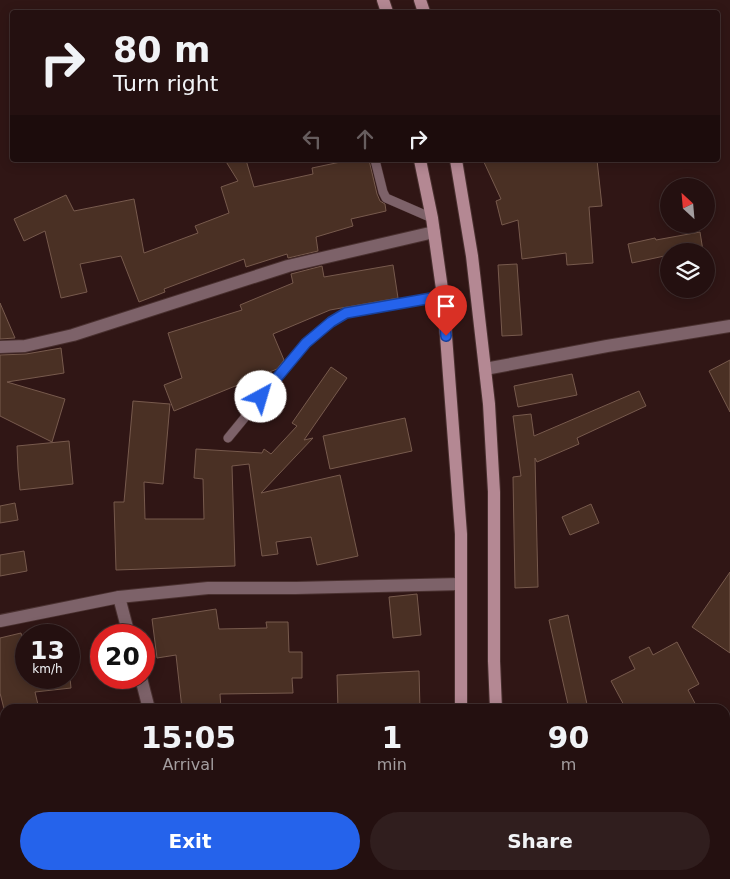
<!DOCTYPE html>
<html lang="en">
<head>
<meta charset="utf-8">
<style>
	body { margin:0; font-family:"DejaVu Sans",sans-serif; background:#301e1e; color:#f1f3f6; height:100vh; display:flex; flex-direction:column; font-size:19px; white-space:nowrap }
	* { box-sizing:border-box; margin:0 }
	p { font-size:16px; color:#a39d9f }
	.icon { flex:none; width:28px; height:28px; fill:none; stroke:currentColor; stroke-width:2; stroke-linecap:round; stroke-linejoin:round }
	.map { position:relative; flex:1; overflow:hidden }
	.side { position:absolute; left:0px; top:704px; width:730px; height:176px; display:flex; flex-direction:column; background:#241010; border-radius:15px 15px 0 0; box-shadow:0 2px 12px #0003,0 0 0 1px #413030 }
	.side>* { flex:none }
	.hud { position:absolute; left:10px; top:10px; width:710px; height:152px; border-radius:5px; box-shadow:0 2px 12px #0003,0 0 0 1px #413030; background:#241010; color:#f1f3f6; overflow:hidden }
	.needle { width:32px; rotate:334deg }
	.buttons { position:absolute; left:660px; top:178px; display:grid; gap:10px }
	.buttons a { display:grid; place-items:center; width:55px; height:55px; border-radius:50%; background:#241010; box-shadow:0 2px 12px #0003,0 0 0 1px #413030; font-size:25px }
	.speed { position:absolute; left:15px; top:624px; display:flex; gap:10px; font-size:25px; font-weight:700; text-align:center }
	.speed>* { display:grid; place-content:center; width:65px; height:65px; border-radius:50%; background:#241010; box-shadow:0 2px 12px #0003,0 0 0 1px #413030; line-height:1 }
	.speed small { font-size:12px; font-weight:400 }
	.speed .limit { border:8px solid #d22; background:#fff; color:#111 }
	.pin { position:absolute; display:grid; place-items:center; width:42px; height:42px; color:#fff; margin:-51px -21px; border-radius:50% 50% 50% 0; rotate:-45deg; box-shadow:0 0 5px #0007 }
	.pin .icon { rotate:45deg }
	.me { position:absolute; width:55px; margin:-28px; rotate:39deg; stroke-linejoin:round; filter:drop-shadow(0 0 4px #0008) }
	.turn { display:flex; align-items:center; gap:18px; height:105px; padding:0 20px; font-size:22px }
	.turn .icon { width:65px; height:65px; stroke-width:2.5 }
	.turn b { display:block; font-size:35px; line-height:42px }
	.lanes { display:flex; align-items:center; height:48px; padding:0 20px; background:#0003; justify-content:center; gap:25px; direction:ltr }
	.lanes .off { opacity:.35 }
	.eta { display:flex; justify-content:space-evenly; align-items:center; height:85px; text-align:center }
	.eta b { font-size:30px; font-weight:800; line-height:35px }
	.action { display:flex; gap:10px; margin-top:auto; padding:10px 20px }
	.action a { flex:1; height:58px; border-radius:30px; background:#2563eb; color:#fff; font-size:20px; font-weight:800; line-height:58px; text-align:center }
	.action a+a { background:#301e1e; color:#f1f3f6 }
	.map>svg:first-child { display:block }
	.building { fill:#4a3024; stroke:#775a4d }
	.lines { fill:none; stroke-linecap:round; stroke-linejoin:round }
	.service-casing { stroke:#49302f; stroke-width:10 }
	.minor-casing { stroke:#49302f; stroke-width:14 }
	.secondary-casing { stroke:#49302f; stroke-width:14 }
	.service { stroke:#7d6269; stroke-width:9 }
	.minor { stroke:#7d6269; stroke-width:12 }
	.secondary { stroke:#b48893; stroke-width:12 }
	.route-casing { stroke:#184099; stroke-width:12 }
	.route { stroke:#2563eb; stroke-width:9 }
</style>
</head>
<body>
<div class="map">
<svg width="730" height="879" viewBox="0 0 730 879">
	<rect width="100%" height="100%" fill="#301615"/>
	<g class="building">
		<polygon points="225,160 246,160 254,187 313,174 312,168 350,160 369,160 377,194 380,201 385,204 386,211 351,219 353,226 316,237 318,251 288,258 287,254 246,267 244,259 164,289 165,292 139,302 121,256 80,264 87,292 61,298 45,231 24,241 14,219 66,195 74,211 134,199 144,253 198,233 195,226 229,213 221,187 238,181"/>
		<polygon points="483,160 597,160 602,206 589,207 593,263 567,265 566,253 522,259 518,220 502,225 496,201 501,199"/>
		<polygon points="700,232 703,251 669,251 669,255 632,263 628,244 655,238 656,240"/>
		<polygon points="517,264 522,335 502,336 498,265"/>
		<polygon points="393,265 398,298 330,310 273,334 284,360 277,369 174,411 164,385 182,378 168,333 242,310 240,305 293,283 291,274 322,266 324,277"/>
		<polygon points="0,303 15,338 0,339"/>
		<polygon points="61,348 64,373 7,382 65,399 52,442 0,416 0,355 26,354"/>
		<polygon points="730,360 730,412 709,371"/>
		<polygon points="331,367 347,378 304,440 313,438 261,493 340,475 358,556 317,565 311,537 276,542 278,554 262,556 249,464 232,466 235,566 116,570 114,502 124,502 133,401 170,404 163,484 144,482 145,519 204,519 203,479 194,478 196,449 262,453 264,449 271,454 297,426 292,423"/>
		<polygon points="572,374 577,395 518,407 514,386"/>
		<polygon points="639,391 646,406 577,438 579,444 537,462 535,458 538,587 515,588 513,477 521,476 513,416 531,414 534,436"/>
		<polygon points="405,418 412,451 330,469 323,436"/>
		<polygon points="69,441 73,484 20,490 18,469 17,446"/>
		<polygon points="15,503 18,520 0,523 0,506"/>
		<polygon points="591,504 599,523 570,535 562,517"/>
		<polygon points="24,551 27,571 0,576 0,555"/>
		<polygon points="730,572 730,653 692,627"/>
		<polygon points="417,594 421,635 393,638 389,597"/>
		<polygon points="216,609 219,629 267,628 266,622 288,622 289,652 302,652 302,678 292,678 293,693 220,694 221,709 182,709 176,655 157,658 152,619"/>
		<polygon points="568,615 588,709 569,709 549,620"/>
		<polygon points="21,633 26,657 26,678 70,678 71,688 35,692 39,709 4,709 0,693 0,638"/>
		<polygon points="677,642 699,684 688,690 698,709 626,709 611,681 635,669 629,657 649,647 653,655"/>
		<polygon points="419,671 420,709 338,709 337,675"/>
	</g>
	<g class="lines">
		<defs>
			<g id="service">
				<polyline points="375,160 383,192 386,198 432,218"/>
				<polyline points="228,438 306,343 331,322 346,313 443,296"/>
			</g>
			<g id="minor">
				<polyline points="0,347 25,346 73,335 288,266 434,232"/>
				<polyline points="485,369 607,346 730,326"/>
				<polyline points="119,597 129,635"/>
				<polyline points="0,621 119,597 208,588 296,588 461,584"/>
				<polyline points="141,678 149,709"/>
				<polyline points="0,843 5,843"/>
				<polyline points="458,879 462,875"/>
			</g>
			<g id="secondary">
				<polyline points="383,0 387,12"/>
				<polyline points="420,0 424,12"/>
				<polyline points="420,160 432,218 443,296 461,534 461,709"/>
				<polyline points="456,160 472,256 489,404 494,492 494,661 496,709"/>
				<polyline points="479,875 480,879"/>
				<polyline points="514,875 515,879"/>
			</g>
		</defs>
		<use href="#service" class="service-casing"/>
		<use href="#minor" class="minor-casing"/>
		<use href="#secondary" class="secondary-casing"/>
		<use href="#service" class="service"/>
		<use href="#minor" class="minor"/>
		<use href="#secondary" class="secondary"/>
	</g>
	<g class="lines">
		<defs>
			<polyline id="route" points="261,397 306,343 331,322 346,313 443,296 446,336"/>
		</defs>
		<use href="#route" class="route-casing"/>
		<use href="#route" class="route"/>
	</g>
</svg>
<div class="buttons">
<a><svg class="needle" viewBox="-14 -14 28 28"><path d="M0-13l5 13h-10z" fill="#e53935"/><path d="M0 13l5-13h-10z" fill="#a39d9f"/></svg></a>
<a><svg class="icon" aria-label="layers" viewBox="0 0 24 24"><path d="M12 4l9 5-9 5-9-5zM3 14l9 5 9-5"/></svg></a>
</div>
<div class="speed"><div>13<small>km/h</small></div><div class="limit">20</div></div>
<div class="pin" style="left:446px;top:336px;background:#d93025"><svg class="icon" aria-label="arrive" viewBox="0 0 24 24"><path d="M6 21V4h12l-3 4 3 4H6"/></svg></div>
<svg class="me" style="left:261px;top:397px" viewBox="-20 -20 40 40"><circle r="19" fill="#fff"/><path d="M0-13L10 11 0 6-10 11z" fill="#2563eb"/></svg>
<div class="hud">
<div class="turn"><svg class="icon" aria-label="right" viewBox="0 0 24 24"><path d="M7 20v-9h11M14 6l5 5-5 5"/></svg><div><b>80 m</b>Turn right</div></div>
<div class="lanes"><svg class="icon off" aria-label="left" viewBox="0 0 24 24"><path d="M17 20v-9H6M10 6l-5 5 5 5"/></svg><svg class="icon off" aria-label="ahead" viewBox="0 0 24 24"><path d="M12 20V5M6 11l6-6 6 6"/></svg><svg class="icon" aria-label="right" viewBox="0 0 24 24"><path d="M7 20v-9h11M14 6l5 5-5 5"/></svg></div>
</div>
<section class="side">
<div class="eta">
<div><b>15:05</b><p>Arrival</p></div>
<div><b>1</b><p>min</p></div>
<div><b>90</b><p>m</p></div>
</div>
<div class="action"><a>Exit</a><a>Share</a></div>
</section>
</div>
</body>
</html>
